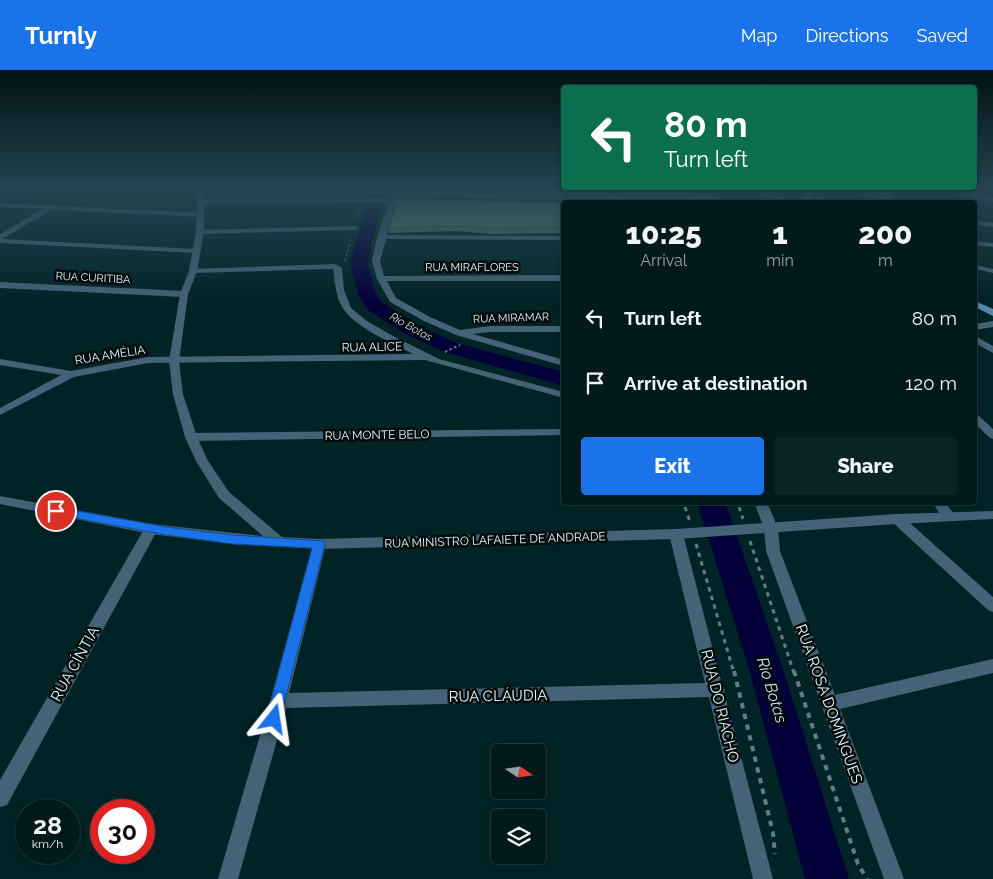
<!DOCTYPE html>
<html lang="en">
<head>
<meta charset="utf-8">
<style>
	body { margin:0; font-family:Raleway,sans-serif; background:#0a2325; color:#f1f3f6; height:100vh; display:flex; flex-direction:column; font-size:19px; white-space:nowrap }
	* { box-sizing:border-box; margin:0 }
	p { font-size:16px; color:#95a1a3 }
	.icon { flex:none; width:28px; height:28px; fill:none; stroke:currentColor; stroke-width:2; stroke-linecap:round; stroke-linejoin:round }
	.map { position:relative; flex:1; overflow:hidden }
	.panel { position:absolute; left:561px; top:130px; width:416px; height:305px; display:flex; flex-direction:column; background:#001a1c; border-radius:5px; box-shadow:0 2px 8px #0003,0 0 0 1px #22383b }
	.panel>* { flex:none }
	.top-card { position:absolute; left:561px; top:15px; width:416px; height:105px; border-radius:5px; box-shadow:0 2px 8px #0003,0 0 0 1px #22383b; background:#0b6e4f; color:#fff; overflow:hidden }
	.needle { width:32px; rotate:103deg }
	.controls { position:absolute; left:491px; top:674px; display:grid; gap:10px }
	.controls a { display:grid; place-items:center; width:55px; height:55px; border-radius:5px; background:#001a1c; box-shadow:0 2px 8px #0003,0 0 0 1px #22383b; font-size:25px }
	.speed { position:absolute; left:15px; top:729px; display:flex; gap:10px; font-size:25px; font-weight:700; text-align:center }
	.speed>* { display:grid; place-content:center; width:65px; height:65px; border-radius:50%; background:#001a1c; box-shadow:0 2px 8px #0003,0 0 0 1px #22383b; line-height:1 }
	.speed small { font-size:12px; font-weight:400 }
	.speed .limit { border:8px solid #d22; background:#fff; color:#111 }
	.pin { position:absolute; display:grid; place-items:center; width:42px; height:42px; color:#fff; margin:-21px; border:2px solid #fff; border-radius:50%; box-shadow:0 1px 5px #0007 }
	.me { position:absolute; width:55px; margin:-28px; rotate:15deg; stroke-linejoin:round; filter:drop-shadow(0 0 4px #0008) }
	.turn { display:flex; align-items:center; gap:18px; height:105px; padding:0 20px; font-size:22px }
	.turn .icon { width:65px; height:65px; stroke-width:2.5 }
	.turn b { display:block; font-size:35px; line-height:42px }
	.eta { display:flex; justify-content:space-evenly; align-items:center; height:85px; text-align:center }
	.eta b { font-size:30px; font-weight:800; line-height:35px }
	.action { display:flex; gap:10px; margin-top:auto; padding:10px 20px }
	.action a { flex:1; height:58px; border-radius:5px; background:#1a73e8; color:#fff; font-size:20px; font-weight:800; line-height:58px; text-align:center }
	.action a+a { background:#0a2325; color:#f1f3f6 }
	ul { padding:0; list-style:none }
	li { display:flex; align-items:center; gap:15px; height:65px; padding:0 20px }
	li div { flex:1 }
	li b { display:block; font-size:19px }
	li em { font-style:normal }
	header { display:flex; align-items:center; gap:30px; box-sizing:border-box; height:70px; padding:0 25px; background:#1a73e8; color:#fff }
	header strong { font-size:24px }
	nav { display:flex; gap:28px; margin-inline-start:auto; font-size:18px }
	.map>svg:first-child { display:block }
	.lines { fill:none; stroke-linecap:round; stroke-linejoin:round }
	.river { fill:#04003a; fill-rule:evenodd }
	.path-far4 { stroke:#607d7f; stroke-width:1; stroke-dasharray:2.5 2.5; stroke-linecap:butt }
	.path-far3 { stroke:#607d7f; stroke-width:2; stroke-dasharray:2.5 2.5; stroke-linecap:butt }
	.path-far2 { stroke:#607d7f; stroke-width:2.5; stroke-dasharray:4 4; stroke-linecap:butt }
	.path-far1 { stroke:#607d7f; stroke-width:3; stroke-dasharray:4.5 4.5; stroke-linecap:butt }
	.path { stroke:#607d7f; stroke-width:4; stroke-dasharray:5.5 5.5; stroke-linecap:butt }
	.minor { fill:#446376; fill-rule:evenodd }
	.tertiary { fill:#446376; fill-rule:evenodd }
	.secondary { fill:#578aa9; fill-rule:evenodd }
	.wall { fill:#567266 }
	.building { fill:#648477; stroke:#465c53 }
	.route { fill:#1a73e8; stroke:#114b97 }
	.labels { text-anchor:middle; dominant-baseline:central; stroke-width:5; stroke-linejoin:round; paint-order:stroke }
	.far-street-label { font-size:11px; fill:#e5f9fb; stroke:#010a0b }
	.far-water-label { font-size:11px; font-style:italic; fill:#d6ddf0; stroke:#010a0b }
	.street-label { font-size:12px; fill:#e5f9fb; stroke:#010a0b }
	.near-street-label { font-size:15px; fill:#e5f9fb; stroke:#010a0b }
	.near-water-label { font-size:16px; font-style:italic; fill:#d6ddf0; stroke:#010a0b }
</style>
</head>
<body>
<header>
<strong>Turnly</strong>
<nav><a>Map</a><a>Directions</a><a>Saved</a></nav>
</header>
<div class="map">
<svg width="993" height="809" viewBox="0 0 993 809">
	<rect width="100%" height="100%" fill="#002326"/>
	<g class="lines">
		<g class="river">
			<polygon points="373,121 387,121 372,171 368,194 376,225 382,232 421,257 459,274 564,302 564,316 445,282 407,265 368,240 358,225 350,194 356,171"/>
			<polygon points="697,432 725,432 783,599 849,809 805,809 749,599"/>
		</g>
		<g class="path-far4">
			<polyline points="357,150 361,139"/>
			<polyline points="345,191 351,168"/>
		</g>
		<polyline class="path-far3" points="445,282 460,275"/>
		<g class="path-far2">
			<polyline points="683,432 685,438"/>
			<polyline points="738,432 740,438"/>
		</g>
		<g class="path-far1">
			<polyline points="685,437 690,452"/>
			<polyline points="739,437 743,449"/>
			<polyline points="750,471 794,603"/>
			<polyline points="696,474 734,603"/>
		</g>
		<g class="path">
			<polyline points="734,601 773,763 775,784"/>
			<polyline points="794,601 858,794 867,809"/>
		</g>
		<g class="minor">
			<polygon points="392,121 398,122 397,128 414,128 417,130 414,132 396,132 387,165 564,166 564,170 386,169 380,191 384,206 564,205 564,211 387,211 396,228 430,247 460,260 490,256 564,256 564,262 490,262 473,264 564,290 564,296 456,265 424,251 390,232 377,209 372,191 377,167 389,132 202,133 199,131 202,129 390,128"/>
			<polygon points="682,121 694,121 730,132 721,132"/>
			<polygon points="746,121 759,121 798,132 789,132"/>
			<polygon points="940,121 956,121 993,128 993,132"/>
			<polygon points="808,126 841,130 844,132 828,132 806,129 806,127"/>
			<polygon points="0,133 201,143 205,145 204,147 52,140 2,169 196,179 200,181 196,183 0,173 0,164 43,139 0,137"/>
			<polygon points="975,151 993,153 993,157 975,155"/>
			<polygon points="357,156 357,160 354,160 200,164 196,162 200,160"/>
			<polygon points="975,171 993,173 993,177 975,175"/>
			<path d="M335,194L342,198L344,220L351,238L367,251L393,266L439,289L564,322V328L425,290L148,293L74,307L0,345V338L61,305L0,295V289L71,301L148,287L413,284C392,273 349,255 340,233C335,222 335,210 333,199L193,203L189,201L193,199Z"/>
			<polygon points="975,195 993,199 993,203 975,199"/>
			<polygon points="0,212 184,221 188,224 184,227 0,218"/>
			<polygon points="993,251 993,257 975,260 975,254"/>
			<polygon points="975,266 993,276 993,283 975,273"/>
			<polygon points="975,345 979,346 993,359 993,369 989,367 975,354"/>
			<polygon points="564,359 564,365 191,371 185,367 191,363"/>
			<polygon points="754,432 767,432 778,458 780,481 835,625 993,589 993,603 840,639 904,809 884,809 766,481 764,458"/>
			<polygon points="932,432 945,432 956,447 954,450 944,450"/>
			<polygon points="897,444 902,446 993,527 993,542 988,540 892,452 890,449 892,446"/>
			<polygon points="151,454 156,456 158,459 7,735 0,737 0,710 144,459 146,456"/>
			<polygon points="676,459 681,461 683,464 722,615 725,620 724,622 773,809 753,809 709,627 286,638 238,809 218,809 270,631 314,471 324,471 326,474 289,623 705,613 669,464 671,461"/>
		</g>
		<polygon class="tertiary" points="198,121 204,121 204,162 197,201 188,224 179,291 183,324 197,367 208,391 229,422 282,467 319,469 676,459 897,444 993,441 993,449 897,454 676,469 319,479 233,474 151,464 0,434 0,426 151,454 263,466 219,428 196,391 185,367 173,324 169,291 180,224 189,201 196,162"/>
		<g class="secondary">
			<polygon points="809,121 816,121 804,132 798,132"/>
			<polygon points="975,231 993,239 993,246 975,237"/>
		</g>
	</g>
	<g class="wall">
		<polygon points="398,121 608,121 630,129 633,129 613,121 685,121 732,132 566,130 399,126"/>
		<polygon points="863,121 893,121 888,130 862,125"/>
		<polygon points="564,133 564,163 490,164 457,161 389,163 389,158 395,140 395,136"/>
	</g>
	<g class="building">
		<polygon points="414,121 608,121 630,129 639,129 640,126 628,121 685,121 690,123 693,121 695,121 732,132 564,132 568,127 566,125"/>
		<polygon points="863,121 892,121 889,126"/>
		<polygon points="397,129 564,133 564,157 490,158 457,156 389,158 396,136 395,136"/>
	</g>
	<linearGradient id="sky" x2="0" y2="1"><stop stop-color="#001315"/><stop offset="0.51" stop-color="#264552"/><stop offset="1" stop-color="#264552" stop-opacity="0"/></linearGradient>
	<rect width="993" height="235" fill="url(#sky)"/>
	<polygon class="route" points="56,437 167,457 233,465 324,471 325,474 279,654 274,656 268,654 266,649 312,478 233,474 167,465 52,444 50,441"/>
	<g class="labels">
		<g class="far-street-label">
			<text x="472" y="197">RUA MIRAFLORES</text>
			<text transform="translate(93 208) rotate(3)">RUA CURITIBA</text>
			<text transform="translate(511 248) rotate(-2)">RUA MIRAMAR</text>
		</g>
		<g class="far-water-label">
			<text transform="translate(411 257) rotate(29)">Rio Botas</text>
		</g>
		<g class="street-label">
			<text transform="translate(372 277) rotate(-1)">RUA ALICE</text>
			<text transform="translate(110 285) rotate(-9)">RUA AMÉLIA</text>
			<text transform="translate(377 365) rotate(-1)">RUA MONTE BELO</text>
			<text transform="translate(495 470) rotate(-2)">RUA MINISTRO LAFAIETE DE ANDRADE</text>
		</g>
		<g class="near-street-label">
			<text transform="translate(75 594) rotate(-61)">RUA CÍNTIA</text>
			<text transform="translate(498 626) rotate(-1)">RUA CLÁUDIA</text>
			<text transform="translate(829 634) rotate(70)">RUA ROSA DOMINGUES</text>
			<text transform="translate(720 636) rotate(76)">RUA DO RIACHO</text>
		</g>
		<g class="near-water-label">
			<text transform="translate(772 620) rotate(73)">Rio Botas</text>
		</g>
	</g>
</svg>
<div class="controls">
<a><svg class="needle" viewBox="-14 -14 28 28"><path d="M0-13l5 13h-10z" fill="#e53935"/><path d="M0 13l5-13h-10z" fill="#95a1a3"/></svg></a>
<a><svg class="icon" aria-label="layers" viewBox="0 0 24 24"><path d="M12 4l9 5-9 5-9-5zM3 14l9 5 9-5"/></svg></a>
</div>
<div class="speed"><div>28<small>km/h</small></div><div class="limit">30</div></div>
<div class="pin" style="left:56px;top:441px;background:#d93025"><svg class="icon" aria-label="arrive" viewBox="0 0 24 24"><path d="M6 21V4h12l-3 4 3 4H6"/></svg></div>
<svg class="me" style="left:274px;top:649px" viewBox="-20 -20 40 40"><path d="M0-17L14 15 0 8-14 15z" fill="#1a73e8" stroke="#fff" stroke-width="4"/></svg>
<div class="top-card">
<div class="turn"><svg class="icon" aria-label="left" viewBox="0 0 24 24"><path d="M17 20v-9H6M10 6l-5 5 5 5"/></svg><div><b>80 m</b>Turn left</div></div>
</div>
<section class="panel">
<div class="eta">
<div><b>10:25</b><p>Arrival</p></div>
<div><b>1</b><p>min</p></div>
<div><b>200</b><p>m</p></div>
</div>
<ul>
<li><svg class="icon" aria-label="left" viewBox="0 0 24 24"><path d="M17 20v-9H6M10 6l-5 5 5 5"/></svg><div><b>Turn left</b></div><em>80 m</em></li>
<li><svg class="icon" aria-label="arrive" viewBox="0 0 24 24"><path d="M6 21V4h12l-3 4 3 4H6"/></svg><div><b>Arrive at destination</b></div><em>120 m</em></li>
</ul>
<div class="action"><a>Exit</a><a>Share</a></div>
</section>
</div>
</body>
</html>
